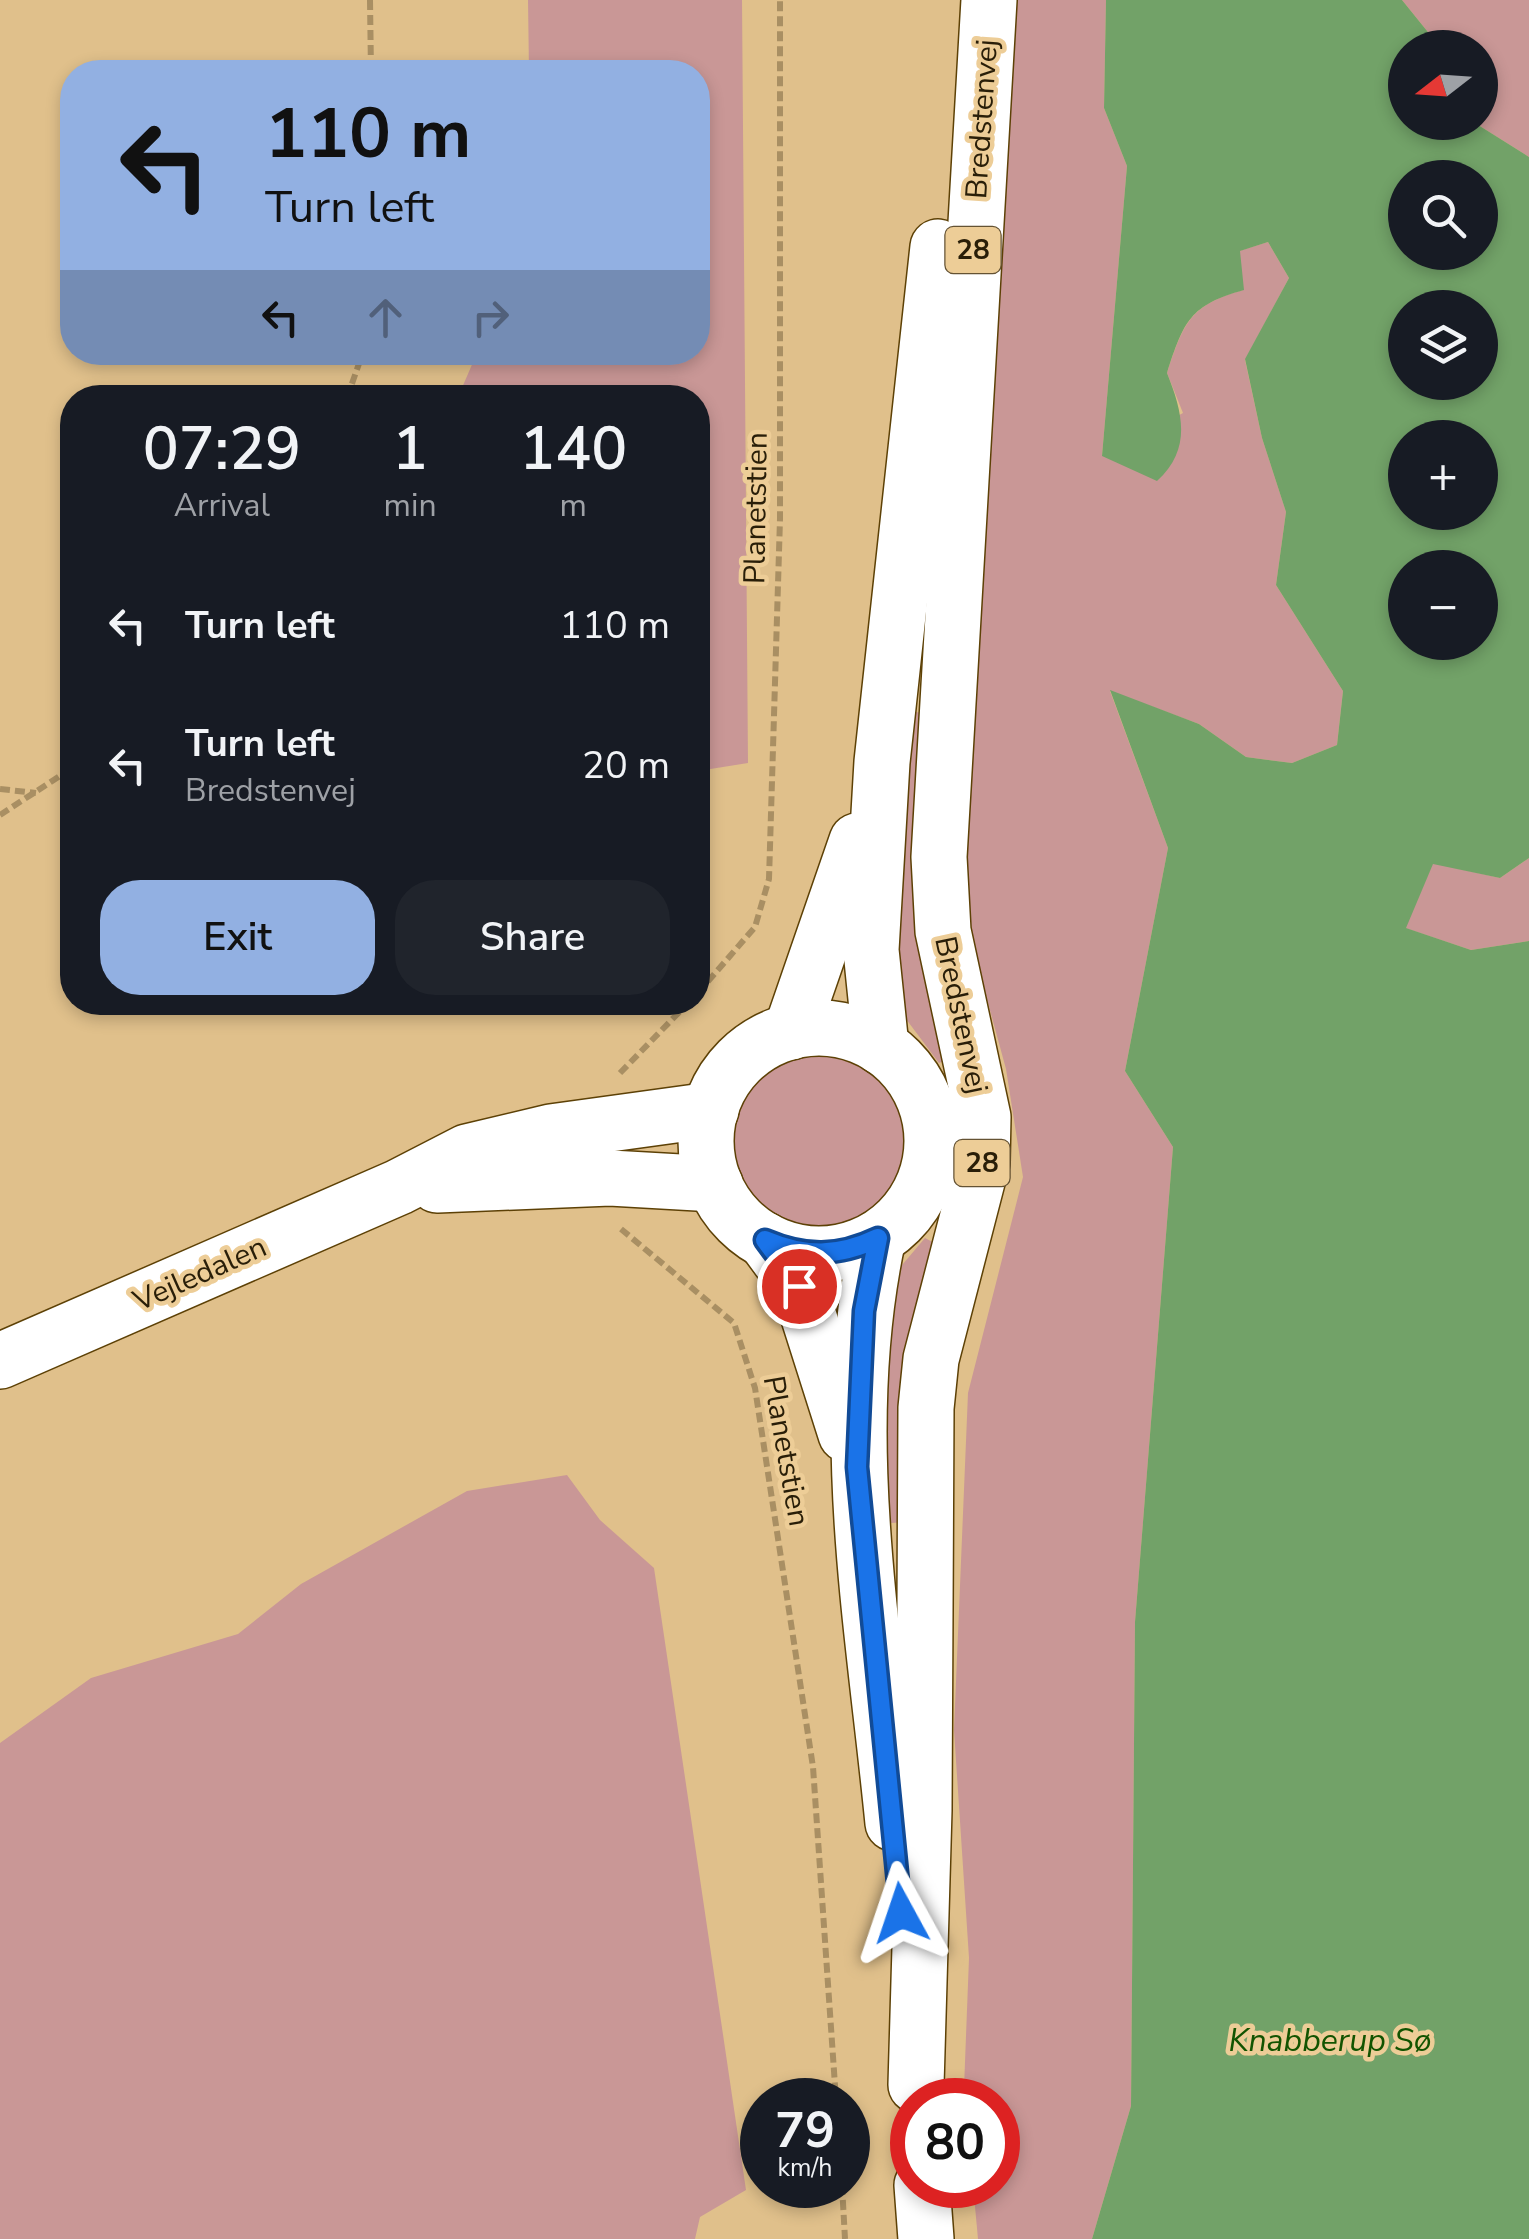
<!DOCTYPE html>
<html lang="en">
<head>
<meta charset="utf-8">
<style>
	body { margin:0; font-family:"Nunito Sans",sans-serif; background:#20242c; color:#f1f3f6; height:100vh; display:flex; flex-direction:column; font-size:38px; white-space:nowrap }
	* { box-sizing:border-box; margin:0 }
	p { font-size:32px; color:#9ea1a6 }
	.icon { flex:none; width:55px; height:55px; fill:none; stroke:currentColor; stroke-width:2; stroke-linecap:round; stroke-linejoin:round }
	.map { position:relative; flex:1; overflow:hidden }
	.sheet { position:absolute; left:60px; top:385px; width:650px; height:630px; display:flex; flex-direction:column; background:#171b24; border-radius:40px; box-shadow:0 5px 15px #0003 }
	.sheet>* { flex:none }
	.guide { position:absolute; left:60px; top:60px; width:650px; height:305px; border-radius:40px; box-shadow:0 5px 15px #0003; background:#92b0e2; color:#111; overflow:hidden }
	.needle { width:65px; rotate:253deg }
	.buttons { position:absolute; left:1388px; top:30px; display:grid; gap:20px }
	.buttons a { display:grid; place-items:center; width:110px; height:110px; border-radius:50%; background:#171b24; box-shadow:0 5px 15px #0003; font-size:50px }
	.speed { position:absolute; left:740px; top:2078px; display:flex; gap:20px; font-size:50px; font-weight:700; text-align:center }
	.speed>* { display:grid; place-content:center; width:130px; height:130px; border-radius:50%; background:#171b24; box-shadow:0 5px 15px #0003; line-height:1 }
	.speed small { font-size:25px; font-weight:400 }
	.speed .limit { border:15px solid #d22; background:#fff; color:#111 }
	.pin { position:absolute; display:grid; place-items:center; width:85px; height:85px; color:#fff; margin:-42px; border:5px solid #fff; border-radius:50%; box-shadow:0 2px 10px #0007 }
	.me { position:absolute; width:110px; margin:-55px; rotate:355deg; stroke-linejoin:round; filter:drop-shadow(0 0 8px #0008) }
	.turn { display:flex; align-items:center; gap:35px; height:210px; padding:0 40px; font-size:45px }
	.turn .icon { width:130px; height:130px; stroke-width:2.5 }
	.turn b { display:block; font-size:70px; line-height:85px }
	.lanes { display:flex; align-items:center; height:95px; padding:0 40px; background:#0003; justify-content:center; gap:50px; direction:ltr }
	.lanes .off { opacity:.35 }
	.eta { display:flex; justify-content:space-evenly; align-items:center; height:170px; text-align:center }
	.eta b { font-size:60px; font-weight:600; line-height:70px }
	.primary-button { display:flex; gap:20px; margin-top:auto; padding:20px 40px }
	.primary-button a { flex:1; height:115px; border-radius:40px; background:#92b0e2; color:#111; font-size:40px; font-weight:600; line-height:115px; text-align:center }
	.primary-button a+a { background:#20242c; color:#f1f3f6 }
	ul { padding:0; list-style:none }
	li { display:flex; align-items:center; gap:30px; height:140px; padding:0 40px }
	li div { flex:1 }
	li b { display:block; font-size:38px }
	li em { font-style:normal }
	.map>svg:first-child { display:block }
	.green { fill:#c99796 }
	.water { fill:#72a268; fill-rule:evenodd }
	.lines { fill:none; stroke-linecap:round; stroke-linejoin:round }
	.secondary-casing { stroke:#5d4106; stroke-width:58 }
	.primary-casing { stroke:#5d4106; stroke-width:58 }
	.highway-casing { stroke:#5d4106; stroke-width:58 }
	.path { stroke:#a98f63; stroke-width:6; stroke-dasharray:10 5; stroke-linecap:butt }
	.secondary { stroke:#fff; stroke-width:55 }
	.primary { stroke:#fff; stroke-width:55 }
	.highway { stroke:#fff; stroke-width:55 }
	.route-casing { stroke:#114b97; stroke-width:25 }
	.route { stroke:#1a73e8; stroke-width:18 }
	.labels { text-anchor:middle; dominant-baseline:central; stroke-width:9; stroke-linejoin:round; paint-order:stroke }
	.shield { fill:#edcd97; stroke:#645233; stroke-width:2.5 }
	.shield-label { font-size:28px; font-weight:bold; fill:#291e08 }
	.street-label { font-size:30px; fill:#291e08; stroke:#edcd97 }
	.water-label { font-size:32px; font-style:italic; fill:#125400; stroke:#edcd97 }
</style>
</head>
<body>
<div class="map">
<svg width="1529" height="2239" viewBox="0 0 1529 2239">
	<rect width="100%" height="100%" fill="#e0c08b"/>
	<g class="green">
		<polygon points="528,0 742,0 748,763 698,771 698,398 458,397 477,353 698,352 698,72 529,72"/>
		<path d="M1016,0H1106L1104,108L1127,166L1102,456L1183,413L1167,373C1184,322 1190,305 1243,290L1239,251L1268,242L1289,278L1245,360L1262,438L1286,512L1276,585L1343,691L1337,745L1292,763L1246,757L1199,724L1110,691L1168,848L1125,1071L1173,1147L1135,1622L1131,2106L1092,2239H978L973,2185H998V2100H965L964,2088L969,1958L954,1730L968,1393L1023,1177L1006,1069L966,922L961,802Z"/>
		<polygon points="1402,0 1529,0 1529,157 1475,123 1480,122 1480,48 1440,47"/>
		<polygon points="913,712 930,713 949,1059 939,1063 900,1011 890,990"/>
		<polygon points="1529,858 1529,941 1471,950 1405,928 1433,863 1500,878"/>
		<circle cx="819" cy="1142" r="86"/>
		<polygon points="925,1238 942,1247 908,1522 891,1523 875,1358 891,1278"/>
		<polygon points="567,1475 600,1520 654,1568 746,2190 700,2217 695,2239 0,2239 0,1743 91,1678 238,1634 301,1584 467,1491"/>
	</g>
	<path class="water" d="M1106,0H1402L1440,47L1405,48V122L1475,123L1529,157V858L1500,878L1433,864L1406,928L1471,950L1529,941V2239H1092L1131,2106L1135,1622L1173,1147L1125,1071L1168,848L1110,690L1199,724L1246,757L1292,763L1337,745L1343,691L1276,585L1286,512L1262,438L1245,359L1289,278L1268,242L1240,251L1244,290C1190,305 1184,321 1167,373C1183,413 1192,449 1157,481L1102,456L1127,166L1104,108ZM1405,178H1480V252H1405ZM1405,308H1480V382H1405ZM1405,438H1480V512H1405ZM1405,568H1480V642H1405Z"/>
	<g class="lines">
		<defs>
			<g id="secondary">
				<polyline points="437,1185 610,1178 715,1184"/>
				<polyline points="0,1361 399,1187 467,1152 551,1132 711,1110"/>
			</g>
			<circle id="primary" cx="819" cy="1141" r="113"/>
			<g id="highway">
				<polyline points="791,1032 857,841"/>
				<polyline points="881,1047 871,950 882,762 938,247"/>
				<path d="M878,1238C836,1431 874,1629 893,1823"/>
				<polyline points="765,1240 799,1286 846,1434"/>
				<polyline points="916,2085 924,1810 926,1408 931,1359 982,1162 983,1117 943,931 939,857 989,0"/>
				<polyline points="922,2185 926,2239"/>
			</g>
		</defs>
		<use href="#secondary" class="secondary-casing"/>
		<use href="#primary" class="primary-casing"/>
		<use href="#highway" class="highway-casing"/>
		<g class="path">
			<polyline points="370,0 371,72"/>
			<polyline points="347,398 363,352"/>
			<polyline points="0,789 36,793"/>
			<polyline points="0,815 72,768"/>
			<polyline points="698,993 755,927 769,879 780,519 780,0"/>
			<polyline points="620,1073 689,1002"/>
			<polyline points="621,1229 734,1323 755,1388 813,1767 836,2100"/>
			<polyline points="842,2185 845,2239"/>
		</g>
		<use href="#secondary" class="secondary"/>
		<use href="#primary" class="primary"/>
		<use href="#highway" class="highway"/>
	</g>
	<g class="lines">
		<defs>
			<path id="route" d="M799,1286L765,1240C805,1257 838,1257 878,1238L864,1311L857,1467L901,1913"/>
		</defs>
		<use href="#route" class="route-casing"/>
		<use href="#route" class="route"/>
	</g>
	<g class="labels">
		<g class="shield">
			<rect x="945.5" y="227" width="55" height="46" rx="8"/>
			<rect x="954.5" y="1140" width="55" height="46" rx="8"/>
		</g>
		<g class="shield-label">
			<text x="973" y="250">28</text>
			<text x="982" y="1163">28</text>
		</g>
		<g class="street-label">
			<text transform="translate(982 119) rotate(-86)">Bredstenvej</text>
			<text transform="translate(756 508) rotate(-89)">Planetstien</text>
			<text transform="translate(961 1015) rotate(78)">Bredstenvej</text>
			<text transform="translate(200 1274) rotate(-24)">Vejledalen</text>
			<text transform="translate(786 1451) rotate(80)">Planetstien</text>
		</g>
		<g class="water-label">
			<text x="1330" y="2040">Knabberup Sø</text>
		</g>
	</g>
</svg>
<div class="buttons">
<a><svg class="needle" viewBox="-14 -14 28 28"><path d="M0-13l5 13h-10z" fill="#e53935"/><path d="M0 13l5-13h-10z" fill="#9ea1a6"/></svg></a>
<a><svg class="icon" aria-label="search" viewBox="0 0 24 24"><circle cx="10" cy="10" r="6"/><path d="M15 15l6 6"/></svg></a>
<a><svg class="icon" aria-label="layers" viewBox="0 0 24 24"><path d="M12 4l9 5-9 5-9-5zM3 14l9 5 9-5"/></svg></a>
<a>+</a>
<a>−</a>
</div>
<div class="speed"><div>79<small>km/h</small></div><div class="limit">80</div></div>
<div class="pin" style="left:799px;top:1286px;background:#d93025"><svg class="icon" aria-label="arrive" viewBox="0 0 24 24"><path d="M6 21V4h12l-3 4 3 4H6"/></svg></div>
<svg class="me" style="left:901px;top:1913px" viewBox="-20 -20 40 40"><path d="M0-17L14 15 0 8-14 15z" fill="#1a73e8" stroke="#fff" stroke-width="4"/></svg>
<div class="guide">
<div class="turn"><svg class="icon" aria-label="left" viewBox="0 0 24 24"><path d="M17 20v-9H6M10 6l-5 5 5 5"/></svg><div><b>110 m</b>Turn left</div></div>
<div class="lanes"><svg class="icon" aria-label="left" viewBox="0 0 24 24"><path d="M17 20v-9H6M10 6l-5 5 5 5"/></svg><svg class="icon off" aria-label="ahead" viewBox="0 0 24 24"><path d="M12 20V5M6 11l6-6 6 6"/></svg><svg class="icon off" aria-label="right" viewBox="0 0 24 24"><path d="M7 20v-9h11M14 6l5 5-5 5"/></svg></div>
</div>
<section class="sheet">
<div class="eta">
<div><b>07:29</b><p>Arrival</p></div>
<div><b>1</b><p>min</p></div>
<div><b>140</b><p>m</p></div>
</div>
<ul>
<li><svg class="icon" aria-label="left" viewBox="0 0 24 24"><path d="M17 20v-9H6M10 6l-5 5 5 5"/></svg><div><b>Turn left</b></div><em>110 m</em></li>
<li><svg class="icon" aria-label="left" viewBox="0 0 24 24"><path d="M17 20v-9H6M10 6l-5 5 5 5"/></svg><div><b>Turn left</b><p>Bredstenvej</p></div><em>20 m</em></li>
</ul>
<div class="primary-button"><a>Exit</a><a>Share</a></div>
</section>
</div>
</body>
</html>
